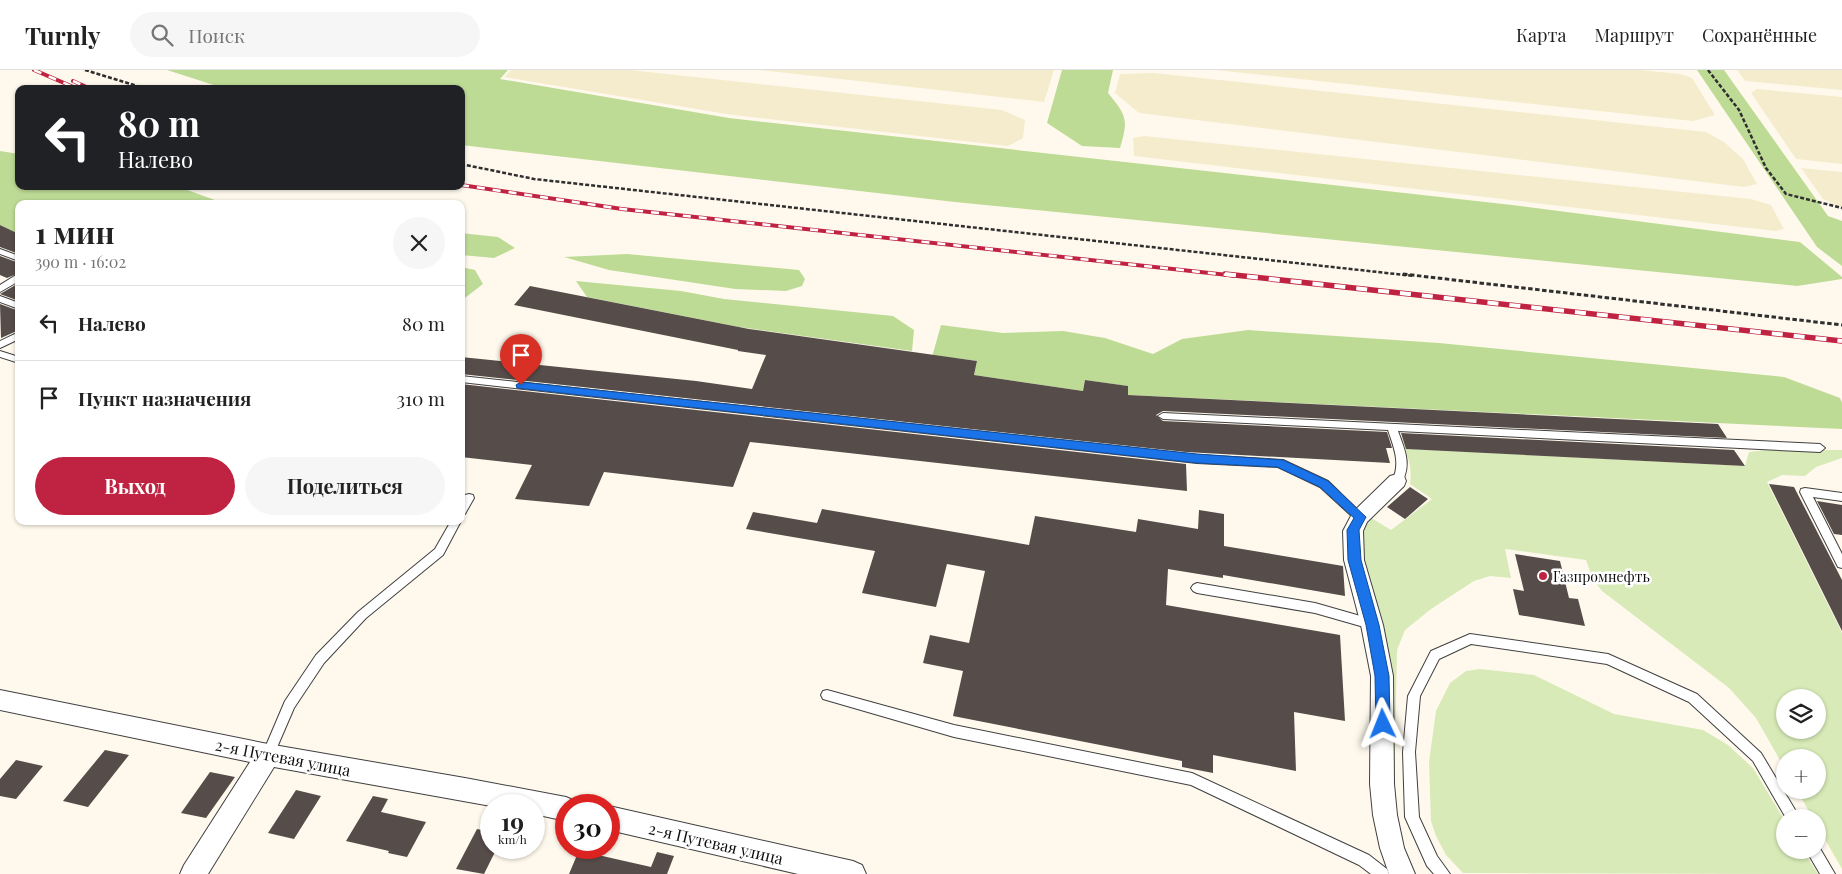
<!DOCTYPE html>
<html lang="ru">
<head>
<meta charset="utf-8">
<style>
  body { margin:0; font-family:"Playfair Display",serif; background:#f6f6f6; color:#222; height:100vh; display:flex; flex-direction:column; font-size:19px; white-space:nowrap }
  * { box-sizing:border-box; margin:0 }
  p { font-size:16px; color:#767676 }
  .icon { flex:none; width:28px; height:28px; fill:none; stroke:currentColor; stroke-width:2; stroke-linecap:round; stroke-linejoin:round }
  .map { position:relative; flex:1; overflow:hidden }
  .details { position:absolute; left:15px; top:130px; width:450px; height:325px; display:flex; flex-direction:column; background:#fff; border-radius:10px; box-shadow:0 1px 4px #0004 }
  .details>* { flex:none }
  .banner { position:absolute; left:15px; top:15px; width:450px; height:105px; border-radius:10px; box-shadow:0 1px 4px #0004; background:#202124; color:#fff; overflow:hidden }
  .buttons { position:absolute; left:1776px; top:619px; display:grid; gap:10px }
  .buttons a { display:grid; place-items:center; width:50px; height:50px; border-radius:50%; background:#fff; box-shadow:0 1px 4px #0004; font-size:25px }
  .speed { position:absolute; left:480px; top:724px; display:flex; gap:10px; font-size:25px; font-weight:700; text-align:center }
  .speed>* { display:grid; place-content:center; width:65px; height:65px; border-radius:50%; background:#fff; box-shadow:0 1px 4px #0004; line-height:1 }
  .speed small { font-size:12px; font-weight:400 }
  .speed .limit { border:8px solid #d22; background:#fff; color:#111 }
  .pin { position:absolute; display:grid; place-items:center; width:42px; height:42px; color:#fff; margin:-51px -21px; border-radius:50% 50% 50% 0; rotate:-45deg; box-shadow:0 0 5px #0007 }
  .pin .icon { rotate:45deg }
  .me { position:absolute; width:55px; margin:-28px; rotate:358deg; stroke-linejoin:round; filter:drop-shadow(0 0 4px #0008) }
  .turn { display:flex; align-items:center; gap:18px; height:105px; padding:0 20px; font-size:22px }
  .turn .icon { width:65px; height:65px; stroke-width:2.5 }
  .turn b { display:block; font-size:35px; line-height:42px }
  .round { display:grid; place-items:center; flex:none; width:52px; height:52px; border-radius:26px; background:#f6f6f6 }
  .head { display:flex; align-items:center; justify-content:space-between; height:85px; padding:0 20px }
  h1 { font-size:30px; font-weight:700; line-height:38px }
  .cta { display:flex; gap:10px; margin-top:auto; padding:10px 20px }
  .cta a { flex:1; height:58px; border-radius:30px; background:#bf2341; color:#fff; font-size:20px; font-weight:700; line-height:58px; text-align:center }
  .cta a+a { background:#f6f6f6; color:#222 }
  ul { padding:0; list-style:none }
  li { display:flex; align-items:center; gap:15px; height:75px; padding:0 20px; border-top:1px solid #e0e0e0 }
  li div { flex:1 }
  li b { display:block; font-size:19px }
  li em { font-style:normal }
  header { display:flex; align-items:center; gap:30px; box-sizing:border-box; height:70px; padding:0 25px; background:#fff; border-bottom:1px solid #e0e0e0 }
  header strong { font-size:24px }
  nav { display:flex; gap:28px; margin-inline-start:auto; font-size:18px }
  .search { width:350px; height:45px; background:#f6f6f6; display:flex; align-items:center; gap:12px; box-sizing:border-box; padding:0 18px; border-radius:28px; color:#767676; font-size:19px }
  .map>svg:first-child { display:block }
  .farmland { fill:#f5eccd }
  .green { fill:#d8eab7; fill-rule:evenodd }
  .forest { fill:#bedb96 }
  .building { fill:#564c49 }
  .lines { fill:none; stroke-linecap:round; stroke-linejoin:round }
  .lane-casing { stroke:#404040; stroke-width:2 }
  .street-casing { stroke:#404040; stroke-width:2 }
  .path-far1 { stroke:#2f2f2f; stroke-width:2.5; stroke-dasharray:4 2; stroke-linecap:butt }
  .path { stroke:#2f2f2f; stroke-width:3; stroke-dasharray:4.5 2.5; stroke-linecap:butt }
  .lane { fill:#fff; fill-rule:evenodd }
  .street { fill:#fff; fill-rule:evenodd }
  .rail-far1-casing { stroke:#bf2341; stroke-width:4 }
  .rail-casing { stroke:#bf2341; stroke-width:5.5 }
  .rail-far1 { stroke:#fff; stroke-width:2.5; stroke-dasharray:8; stroke-linecap:butt }
  .rail { stroke:#fff; stroke-width:4; stroke-dasharray:11; stroke-linecap:butt }
  .route { fill:#1a73e8; stroke:#114b97 }
  .poi-dot { fill:#bf2341; stroke:#fff; stroke-width:2 }
  .labels { text-anchor:middle; dominant-baseline:central; stroke-width:5; stroke-linejoin:round; paint-order:stroke }
  .poi-label { font-size:14px; fill:#0d0d0d; stroke:#fff; text-anchor:start }
  .near-street-label { font-size:16px; fill:#0d0d0d; stroke:#fff }
</style>
</head>
<body>
<header>
<strong>Turnly</strong>
<div class="search"><svg class="icon" aria-label="search" viewBox="0 0 24 24"><circle cx="10" cy="10" r="6"/><path d="M15 15l6 6"/></svg>Поиск</div>
<nav><a>Карта</a><a>Маршрут</a><a>Сохранённые</a></nav>
</header>
<div class="map">
<svg width="1842" height="804" viewBox="0 0 1842 804">
  <rect width="100%" height="100%" fill="#fff9ed"/>
  <!-- farmland -->
  <path class="farmland" d="M511,0H630L1002,40L1025,50L1023,68L1008,76L733,45L504,7Z
    M759,0H1054L1044,32Z
    M1216,0H1640L1681,4L1692,8L1715,45L1693,51Z
    M1737,0H1842V20L1745,11Z
    M1154,3L1706,62L1724,72L1743,89L1757,114L1744,117L1139,43L1115,23L1120,4Z
    M1757,19L1842,27V94L1796,89L1751,23Z
    M1144,66L1751,129L1771,135L1784,159L1775,161L1134,86L1133,68Z
    M1801,98L1842,102V138L1823,129Z"/>
  <!-- green -->
  <path class="green" d="M1408,364L1414,379L1745,396L1749,382L1765,380H1842V388L1816,397L1805,406L1782,405L1767,412L1842,563V799L1818,757V748L1812,747L1797,720H1818V688H1785V699L1756,648L1729,618L1602,521L1593,509L1586,490L1505,479L1511,508L1490,506L1474,511L1431,539L1405,560L1397,580L1394,725L1360,467L1368,446L1391,460L1432,429L1410,414C1413,390 1405,387 1402,367ZM1785,628H1818V660H1785Z
    M1480,599L1534,605L1614,644L1703,660L1728,675L1753,698L1785,751V780H1803L1818,804L1463,803L1446,785L1436,766L1431,751L1429,692L1436,641L1450,613L1466,601Z"/>
  <!-- forest -->
  <path class="forest" d="M167,0H508L500,9L729,48L1512,135L1800,172L1842,207V209L1797,216L955,132L461,75V19H226Z
    M1062,0H1113L1108,23C1126,45 1129,49 1120,78L1082,76L1047,53Z
    M1697,0H1724L1828,146L1842,151V196L1817,177Z
    M0,81L19,84V116H176L226,134H19V164L0,155Z
    M461,163L498,167L515,178L494,188L461,185Z
    M627,184L799,200L805,209L802,216L786,221L735,219L609,200L564,187Z
    M461,197L475,200L483,214L461,231Z
    M576,211L681,221L724,229L893,246L914,260L912,281L739,257L587,227Z
    M941,255L1003,263L1063,261L1105,268L1153,284L1182,269L1248,260L1439,273L1784,307L1840,328L1842,333V359L1128,325L1127,316L1085,310L1083,321L974,305L977,291L955,288L951,297L930,294Z"/>
  <!-- building -->
  <path class="building" d="M0,155L19,164V184L0,177Z
    M0,186L19,193V203L7,208L0,205Z
    M19,213V231L0,224Z
    M530,216L749,259L977,291L974,305L1083,321L1085,310L1128,316V325L1718,354L1727,368L1163,341L1156,345L1163,351L1387,362L1392,378H1386L1390,393L1186,382L461,304V287L696,311L752,319L766,285L738,281V280L514,235Z
    M0,234L19,241V260L1,268Z
    M461,314L1186,394L1187,421L750,372L733,417L604,402L589,436L515,429L532,395L461,387Z
    M1401,363L1734,380L1745,396L1406,379Z
    M1769,414L1794,417L1842,510V561Z
    M1410,417L1428,429L1405,449L1387,437Z
    M1817,431L1842,435V465L1834,464Z
    M822,439L1029,475L1035,446L1136,462L1138,449L1198,459L1199,440L1224,444V476L1343,496L1345,526L1223,505V508L1168,499L1166,535L1340,565L1345,651L1294,642L1296,701L1213,685V703L1182,697V691L953,646L963,601L923,593L930,565L969,573L985,501L947,494L936,537L862,523L875,481L746,459L753,442L817,453Z
    M1515,484L1560,491L1569,528L1578,529L1585,556L1519,545L1513,519L1524,521Z
    M105,680L129,685L88,737L63,731Z
    M16,690L43,696L16,729L0,726V709Z
    M210,702L235,707L206,748L181,743Z
    M296,720L321,726L294,769L268,763Z
    M373,726L388,729L381,742L426,752L407,787L388,783L389,781L346,771Z
    M477,759L491,762V778H497L484,804L456,799Z
    M580,778H602L598,785L651,797L657,782L674,786L667,804H569Z"/>
  <g class="lines">
    <!-- lane casing -->
    <g class="lane-casing">
      <path id="lane" d="M0,179L19,186V191L0,184Z
        M16,205H19V211L0,222V215Z
        M0,226L19,233V239L0,232Z
        M19,262V269L0,278V271Z
        M0,281L19,287V293L0,287Z
        M461,306L1197,385L1283,390L1328,411L1365,447L1364,450H1356L1320,417L1278,397L1197,393L461,312Z
        M1163,343L1820,374L1825,378L1820,382L1398,361C1405,381 1412,394 1401,414H1393L1392,411C1401,394 1394,378 1388,360L1163,349L1158,346Z
        M1805,418L1842,423V431L1813,427L1842,484V498L1838,497L1800,422L1801,419Z
        M469,424L473,425L474,428L465,444L461,445V432L465,425Z
        M451,451H461L443,485L366,548L324,593L294,638L272,689L268,691L264,689L262,685L285,631L316,585L358,542L435,479Z
        M1197,513L1315,533L1371,549L1375,551L1377,554L1375,557L1371,559L1315,543L1197,523L1193,521L1191,518L1193,515Z
        M1470,564L1608,584L1697,624L1761,683L1800,748H1786L1753,691L1689,632L1607,594L1471,574L1439,589L1420,626L1415,682L1419,747L1437,786L1450,804H1434L1427,796L1405,747L1403,682L1408,626L1431,581Z
        M827,620L954,655L1192,703L1369,785L1387,799L1389,804H1371L1359,795L1191,715L954,667L823,629L821,625L823,621Z
        M1818,775L1835,804H1820L1806,780H1818Z"/>
    </g>
    <!-- street casing -->
    <g class="street-casing">
      <path id="street" d="M1397,404L1404,406L1406,411L1404,416L1367,452L1363,461L1364,490L1383,555L1393,606L1394,714L1397,745L1404,778L1415,804H1389L1380,778L1373,745L1370,714L1371,606L1361,555L1344,490L1343,461L1353,442L1390,406Z
        M0,620L268,674L465,708L566,727L575,731L576,735H566V751L534,744V735L491,736L274,697L208,804H180L184,795L250,692L0,640Z
        M609,736L853,791L862,795L866,804H798L609,760Z"/>
    </g>
    <!-- path-far1 -->
    <path class="path-far1" d="M85,0L147,19
      M1708,0L1739,40L1766,98L1786,124L1842,138
      M461,94L534,109L1414,206"/>
    <!-- path -->
    <path class="path" d="M1403,204L1842,255"/>
    <!-- lane -->
    <use href="#lane" class="lane"/>
    <!-- street -->
    <use href="#street" class="street"/>
    <!-- rail-far1 casing -->
    <g class="rail-far1-casing">
      <path id="rail-far1" d="M34,0L78,19
        M73,11L91,19
        M461,115L622,139L1237,206"/>
    </g>
    <!-- rail casing -->
    <g class="rail-casing">
      <path id="rail" d="M1225,204L1842,271"/>
    </g>
    <!-- rail-far1 -->
    <use href="#rail-far1" class="rail-far1"/>
    <!-- rail -->
    <use href="#rail" class="rail"/>
  </g>
  <!-- route -->
  <path class="route" d="M521,312L1197,384L1283,390L1328,411L1366,447L1359,460L1361,490L1379,555L1389,606L1390,654L1388,658L1383,660L1378,658L1376,654L1375,606L1366,555L1348,490L1347,460L1354,448L1320,417L1277,397L1197,393L517,318L516,315Z"/>
  <!-- markers -->
  <circle class="poi-dot" cx="1543" cy="506" r="5"/>
  <g class="labels">
    <!-- poi labels -->
    <g class="poi-label">
      <text x="1553" y="506">Газпромнефть</text>
    </g>
    <!-- near-street labels -->
    <g class="near-street-label">
      <text transform="translate(283 687) rotate(11)">2-я Путевая улица</text>
      <text transform="translate(716 773) rotate(13)">2-я Путевая улица</text>
    </g>
  </g>
</svg>
<div class="buttons">
<a><svg class="icon" aria-label="layers" viewBox="0 0 24 24"><path d="M12 4l9 5-9 5-9-5zM3 14l9 5 9-5"/></svg></a>
<a>+</a>
<a>−</a>
</div>
<div class="speed"><div>19<small>km/h</small></div><div class="limit">30</div></div>
<div class="pin" style="left:521px;top:315px;background:#d93025"><svg class="icon" aria-label="arrive" viewBox="0 0 24 24"><path d="M6 21V4h12l-3 4 3 4H6"/></svg></div>
<svg class="me" style="left:1383px;top:654px" viewBox="-20 -20 40 40"><path d="M0-17L14 15 0 8-14 15z" fill="#1a73e8" stroke="#fff" stroke-width="4"/></svg>
<div class="banner">
<div class="turn"><svg class="icon" aria-label="left" viewBox="0 0 24 24"><path d="M17 20v-9H6M10 6l-5 5 5 5"/></svg><div><b>80 m</b>Налево</div></div>
</div>
<section class="details">
<div class="head"><div><h1>1 мин</h1><p>390 m · 16:02</p></div><a class="round"><svg class="icon" aria-label="close" viewBox="0 0 24 24"><path d="M6 6l12 12M18 6L6 18"/></svg></a></div>
<ul>
<li><svg class="icon" aria-label="left" viewBox="0 0 24 24"><path d="M17 20v-9H6M10 6l-5 5 5 5"/></svg><div><b>Налево</b></div><em>80 m</em></li>
<li><svg class="icon" aria-label="arrive" viewBox="0 0 24 24"><path d="M6 21V4h12l-3 4 3 4H6"/></svg><div><b>Пункт назначения</b></div><em>310 m</em></li>
</ul>
<div class="cta"><a>Выход</a><a>Поделиться</a></div>
</section>
</div>
</body>
</html>
